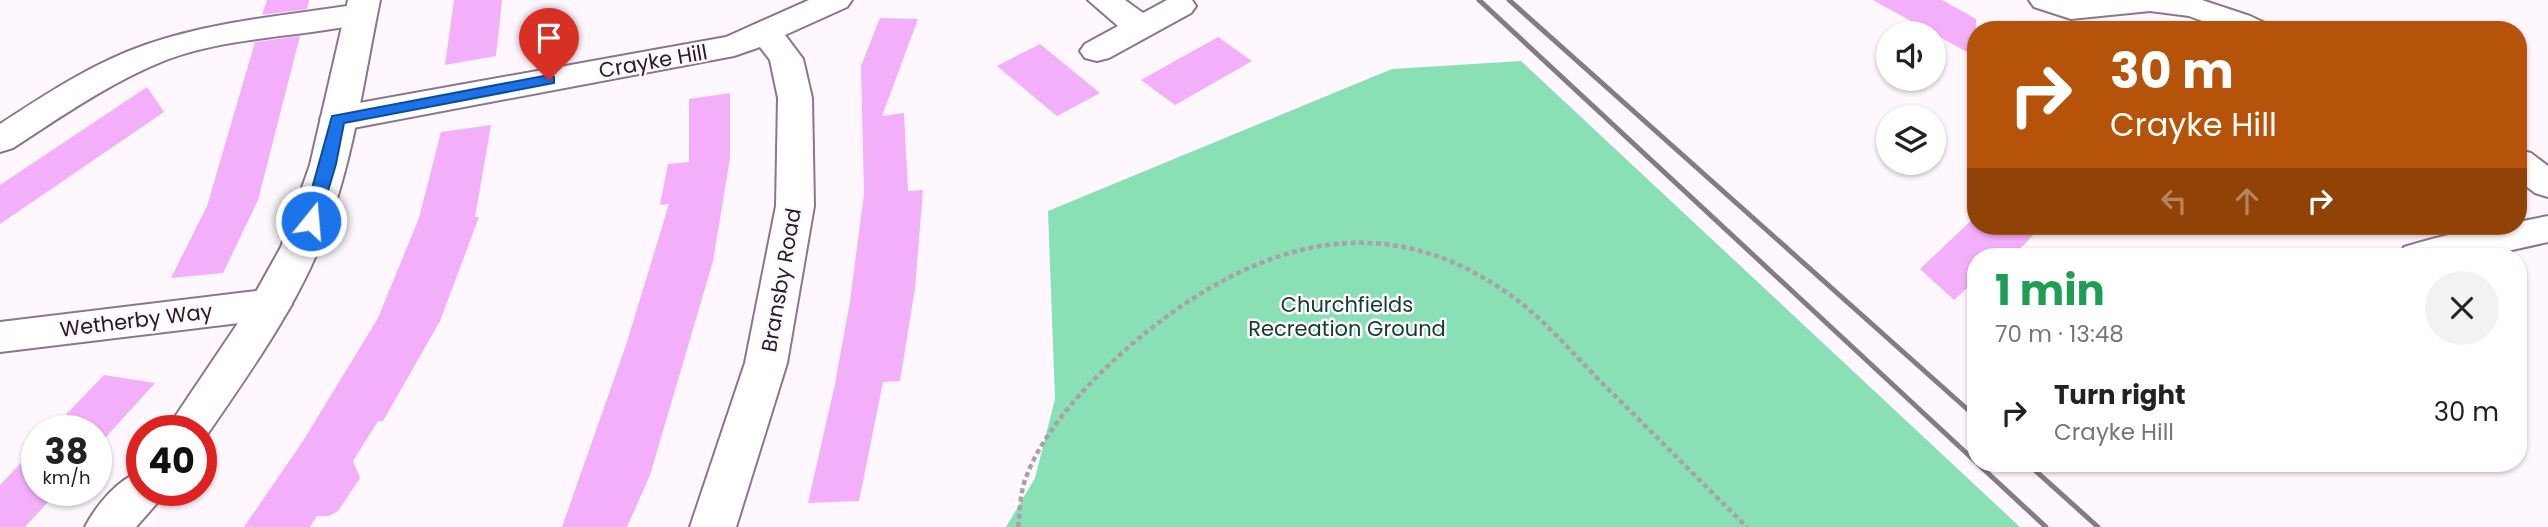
<!DOCTYPE html>
<html lang="en">
<head>
<meta charset="utf-8">
<style>
  body { margin:0; font-family:Poppins,sans-serif; background:#f2f2f2; color:#222; height:100vh; display:flex; flex-direction:column; font-size:26px; white-space:nowrap }
  * { box-sizing:border-box; margin:0 }
  p { font-size:23px; color:#767676 }
  .icon { flex:none; width:38px; height:38px; fill:none; stroke:currentColor; stroke-width:2; stroke-linecap:round; stroke-linejoin:round }
  .map { position:relative; flex:1; overflow:hidden }
  .side { position:absolute; left:1967px; top:248px; width:560px; height:224px; display:flex; flex-direction:column; background:#fff; border-radius:28px; box-shadow:0 2px 5px #0004 }
  .side>* { flex:none }
  .top-card { position:absolute; left:1967px; top:21px; width:560px; height:214px; border-radius:28px; box-shadow:0 2px 5px #0004; background:#b45309; color:#fff; overflow:hidden }
  .fabs { position:absolute; left:1876px; top:21px; display:grid; gap:14px }
  .fabs a { display:grid; place-items:center; width:70px; height:70px; border-radius:50%; background:#fff; box-shadow:0 2px 5px #0004; font-size:35px }
  .speed { position:absolute; left:21px; top:415px; display:flex; gap:14px; font-size:35px; font-weight:700; text-align:center }
  .speed>* { display:grid; place-content:center; width:91px; height:91px; border-radius:50%; background:#fff; box-shadow:0 2px 5px #0004; line-height:1 }
  .speed small { font-size:18px; font-weight:400 }
  .speed .limit { border:10px solid #d22; background:#fff; color:#111 }
  .pin { position:absolute; display:grid; place-items:center; width:60px; height:60px; color:#fff; margin:-72px -30px; border-radius:50% 50% 50% 0; rotate:-45deg; box-shadow:0 0 7px #0007 }
  .pin .icon { rotate:45deg }
  .me { position:absolute; width:77px; margin:-38px; rotate:17deg; stroke-linejoin:round; filter:drop-shadow(0 0 5px #0008) }
  .turn { display:flex; align-items:center; gap:24px; height:147px; padding:0 28px; font-size:32px }
  .turn .icon { width:91px; height:91px; stroke-width:2.5 }
  .turn b { display:block; font-size:49px; line-height:60px }
  .lanes { display:flex; align-items:center; height:66px; padding:0 28px; background:#0003; justify-content:center; gap:35px; direction:ltr }
  .lanes .off { opacity:.35 }
  .round { display:grid; place-items:center; flex:none; width:74px; height:74px; border-radius:37px; background:#f2f2f2 }
  .headline { display:flex; align-items:center; justify-content:space-between; height:119px; padding:0 28px }
  h1 { font-size:42px; font-weight:700; line-height:52px; color:#1e9e55 }
  ul { padding:0; list-style:none }
  li { display:flex; align-items:center; gap:21px; height:91px; padding:0 28px }
  li div { flex:1 }
  li b { display:block; font-size:26px }
  li em { font-style:normal }
  .map>svg:first-child { display:block }
  .green { fill:#89e0b4 }
  .building { fill:#f4affb }
  .lines { fill:none; stroke-linecap:round; stroke-linejoin:round }
  .minor-casing { stroke:#8c758e; stroke-width:4 }
  .tertiary-casing { stroke:#8c758e; stroke-width:4 }
  .path { stroke:#a9a1a9; stroke-width:4.5; stroke-dasharray:5 3.5; stroke-linecap:butt }
  .minor { fill:#fff; fill-rule:evenodd }
  .tertiary { fill:#fff; fill-rule:evenodd }
  .rail { stroke:#847c85; stroke-width:5 }
  .route { fill:#1a73e8; stroke:#114b97; stroke-width:2 }
  .labels { text-anchor:middle; dominant-baseline:central; stroke-width:5; stroke-linejoin:round; paint-order:stroke }
  .street-label { font-size:21px; fill:#261c27; stroke:#fef8fe }
  .park-label { font-size:21px; fill:#103f2b; stroke:#fef8fe }
</style>
</head>
<body>
<div class="map">
<svg width="2548" height="527" viewBox="0 0 2548 527">
  <rect width="100%" height="100%" fill="#fef8fe"/>
  <!-- green -->
  <path class="green" d="M1521,61L2020,527H1006L1035,478L1055,399L1048,211L1392,69Z"/>
  <!-- building -->
  <path class="building" d="M267,0H309L307,9L262,15Z
    M454,0H502L496,56L445,65Z
    M1873,0H1942L1976,19V57Z
    M880,18L918,19L882,116L904,113L908,191L923,190L915,288L900,381L883,382L859,501L808,503L835,384L850,301L864,194L861,66Z
    M300,36L258,200L223,273L171,278L207,206L255,42Z
    M1218,37L1252,61L1175,105L1141,80Z
    M1040,44L1100,93L1057,116L997,66Z
    M147,87L164,112L0,224V185Z
    M730,93V158L713,261L650,475L627,527H562L626,345L669,204L660,205L668,164L689,162V99Z
    M491,125L475,217H479L440,321L383,421H378L353,461L360,478L338,511L329,516H317L310,527H244L303,441L378,318L419,218L441,132Z
    M1976,216V226H2042L2012,257H1976V280L1954,300L1920,269Z
    M104,375L155,383L96,448V430H51Z
    M37,446V490H59L25,527H0V485Z"/>
  <g class="lines">
    <!-- minor casing -->
    <g class="minor-casing">
      <path id="minor" d="M809,0H852L847,7L785,35L803,59L812,98L814,206L787,363L736,527H690L745,363L776,206L778,98L770,60L760,47L734,56L337,131L325,127L320,119L325,111L337,107L726,37Z
        M1088,0H1125L1143,13L1167,0H1192L1196,6L1191,13L1109,58L1097,61L1085,58L1080,51L1085,44L1118,26Z
        M2029,0H2202L2250,16L2265,23L2269,30H2226L2189,16L2150,11L2071,19L2034,7Z
        M361,4L372,7L377,14L372,21C305,38 231,35 166,60C111,82 62,116 13,148L0,152V124C46,94 93,63 145,45C213,21 290,15 361,4Z
        M2518,150L2531,153L2548,166V197L2535,193L2518,180Z
        M2548,216V242L2481,257H2399L2404,247C2440,236 2481,226 2518,226V222Z
        M272,289L286,294L292,304L286,314L272,319L0,352V322Z"/>
    </g>
    <!-- tertiary casing -->
    <g class="tertiary-casing">
      <path id="tertiary" d="M348,0H380C365,73 355,149 330,220C302,301 250,372 202,442L201,430H166L242,317L281,247L310,165Z
        M142,471V490H164L158,502L136,527H85C97,504 118,479 142,471Z"/>
    </g>
    <!-- path -->
    <path class="path" d="M1018,527C1020,510 1020,491 1027,475C1047,422 1105,365 1149,330C1267,237 1393,204 1521,303C1551,327 1577,358 1604,385C1652,432 1699,480 1747,527"/>
    <!-- minor -->
    <use href="#minor" class="minor"/>
    <!-- tertiary -->
    <use href="#tertiary" class="tertiary"/>
    <!-- rail -->
    <path class="rail" d="M1479,0L1976,462
      M1509,0L1976,417
      M1978,464L2046,527
      M2028,464L2098,527"/>
  </g>
  <!-- route -->
  <path class="route" d="M549,75L554,77V83L344,123L336,164L319,221L316,225H305L303,221L332,116Z"/>
  <g class="labels">
    <!-- street labels -->
    <g class="street-label">
      <text transform="translate(653 61) rotate(-10)">Crayke Hill</text>
      <text transform="translate(781 280) rotate(-80)">Bransby Road</text>
      <text transform="translate(136 320) rotate(-7)">Wetherby Way</text>
    </g>
    <!-- park labels -->
    <g class="park-label">
      <text x="1347" y="304">Churchfields<tspan x="1347" dy="24">Recreation Ground</tspan></text>
    </g>
  </g>
</svg>
<div class="fabs">
<a><svg class="icon" aria-label="sound" viewBox="0 0 24 24"><path d="M4 9h4l5-4v14l-5-4H4zM17 9q2 3 0 6"/></svg></a>
<a><svg class="icon" aria-label="layers" viewBox="0 0 24 24"><path d="M12 4l9 5-9 5-9-5zM3 14l9 5 9-5"/></svg></a>
</div>
<div class="speed"><div>38<small>km/h</small></div><div class="limit">40</div></div>
<div class="pin" style="left:549px;top:80px;background:#d93025"><svg class="icon" aria-label="arrive" viewBox="0 0 24 24"><path d="M6 21V4h12l-3 4 3 4H6"/></svg></div>
<svg class="me" style="left:311px;top:221px" viewBox="-20 -20 40 40"><circle r="17" fill="#1a73e8" stroke="#fff" stroke-width="3"/><path d="M0-11L8 9 0 5-8 9z" fill="#fff"/></svg>
<div class="top-card">
<div class="turn"><svg class="icon" aria-label="right" viewBox="0 0 24 24"><path d="M7 20v-9h11M14 6l5 5-5 5"/></svg><div><b>30 m</b>Crayke Hill</div></div>
<div class="lanes"><svg class="icon off" aria-label="left" viewBox="0 0 24 24"><path d="M17 20v-9H6M10 6l-5 5 5 5"/></svg><svg class="icon off" aria-label="ahead" viewBox="0 0 24 24"><path d="M12 20V5M6 11l6-6 6 6"/></svg><svg class="icon" aria-label="right" viewBox="0 0 24 24"><path d="M7 20v-9h11M14 6l5 5-5 5"/></svg></div>
</div>
<section class="side">
<div class="headline"><div><h1>1 min</h1><p>70 m · 13:48</p></div><a class="round"><svg class="icon" aria-label="close" viewBox="0 0 24 24"><path d="M6 6l12 12M18 6L6 18"/></svg></a></div>
<ul>
<li><svg class="icon" aria-label="right" viewBox="0 0 24 24"><path d="M7 20v-9h11M14 6l5 5-5 5"/></svg><div><b>Turn right</b><p>Crayke Hill</p></div><em>30 m</em></li>
</ul>
</section>
</div>
</body>
</html>
